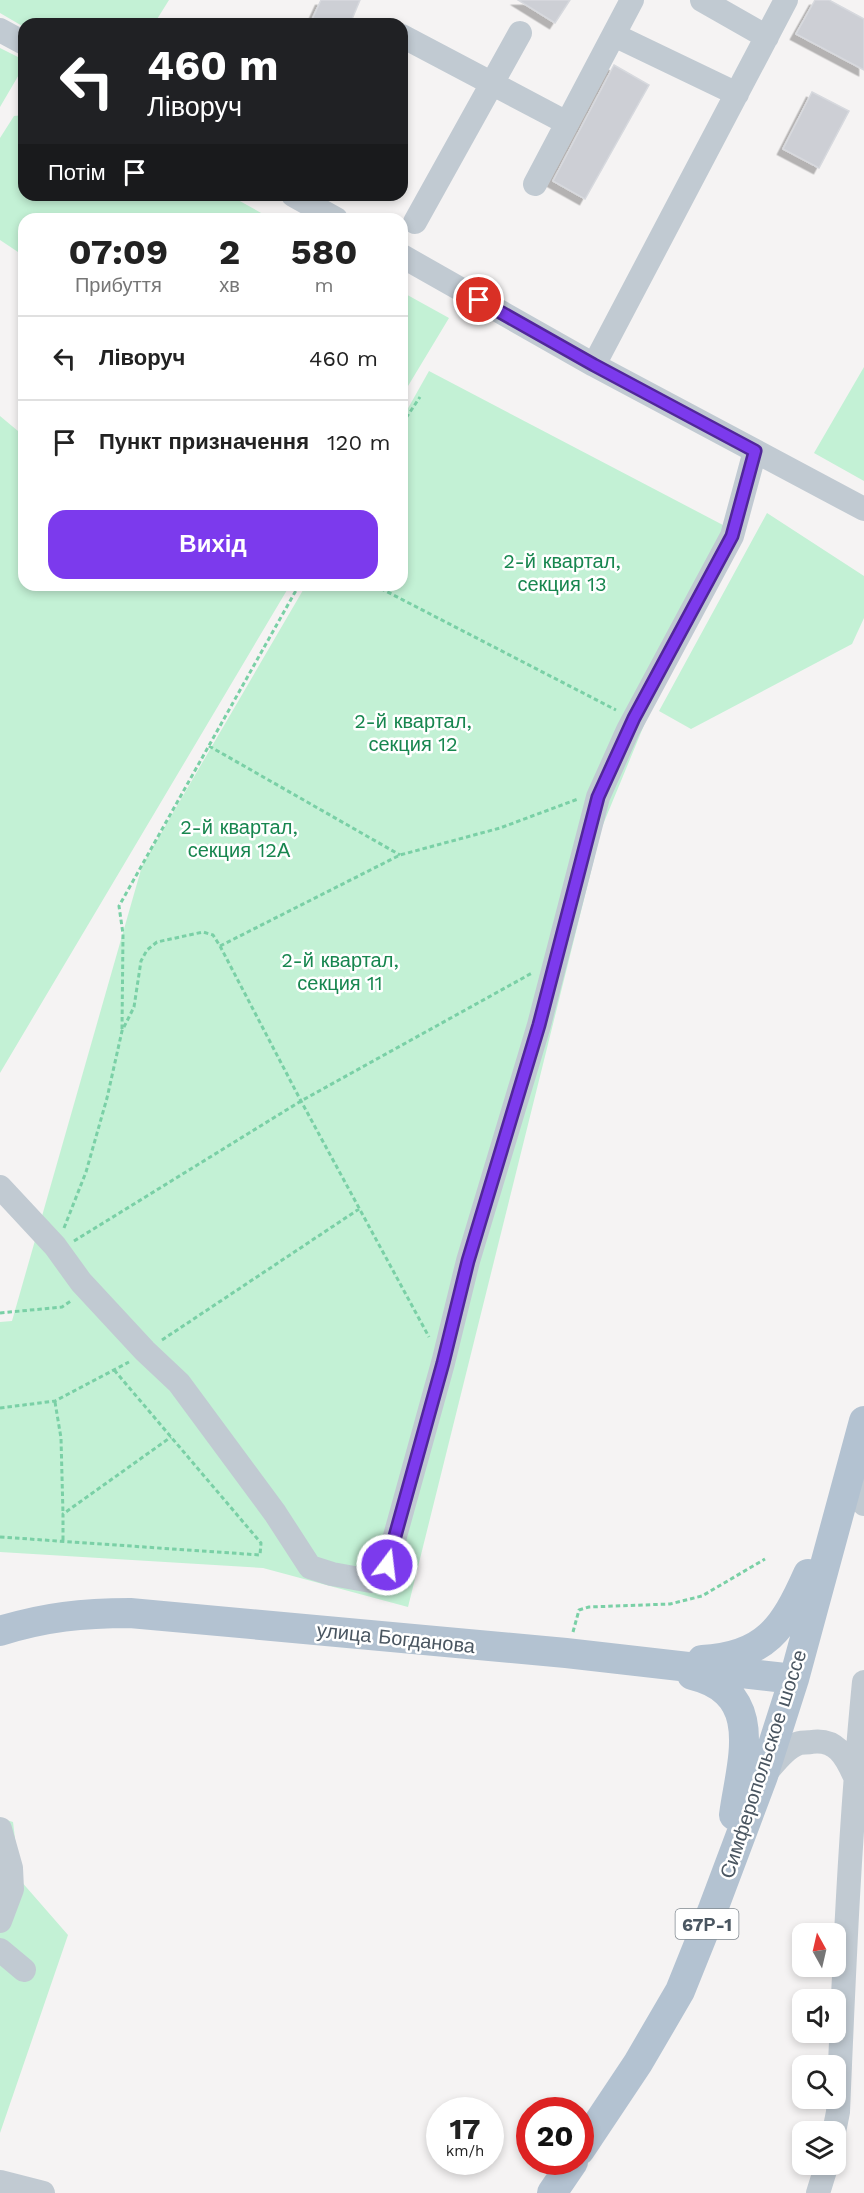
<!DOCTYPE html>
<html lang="uk">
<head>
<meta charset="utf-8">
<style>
  body { margin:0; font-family:"Work Sans",sans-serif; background:#f2f2f2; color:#222; height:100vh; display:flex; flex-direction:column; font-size:22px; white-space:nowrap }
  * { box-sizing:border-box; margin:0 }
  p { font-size:20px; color:#767676 }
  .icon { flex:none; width:33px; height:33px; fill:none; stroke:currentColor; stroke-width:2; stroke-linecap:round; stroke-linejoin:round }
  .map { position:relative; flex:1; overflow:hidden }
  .sheet { position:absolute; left:18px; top:213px; width:390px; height:378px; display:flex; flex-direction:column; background:#fff; border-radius:18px; box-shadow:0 3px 9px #0003 }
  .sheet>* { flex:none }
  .banner { position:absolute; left:18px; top:18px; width:390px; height:183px; border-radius:18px; box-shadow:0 3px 9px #0003; background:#202124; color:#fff; overflow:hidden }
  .needle { width:39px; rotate:352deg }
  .buttons { position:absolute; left:792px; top:1923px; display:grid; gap:12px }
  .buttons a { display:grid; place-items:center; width:54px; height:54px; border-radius:12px; background:#fff; box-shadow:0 3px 9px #0003; font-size:30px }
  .speed { position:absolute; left:426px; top:2097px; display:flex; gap:12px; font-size:30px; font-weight:700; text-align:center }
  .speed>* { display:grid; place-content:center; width:78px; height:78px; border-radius:50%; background:#fff; box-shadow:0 3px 9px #0003; line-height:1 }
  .speed small { font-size:15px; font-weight:400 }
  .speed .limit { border:9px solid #d22; background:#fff; color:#111 }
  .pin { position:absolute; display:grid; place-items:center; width:51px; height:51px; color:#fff; margin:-26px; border:3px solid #fff; border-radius:50%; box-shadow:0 2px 6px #0007 }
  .me { position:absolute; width:66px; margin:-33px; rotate:15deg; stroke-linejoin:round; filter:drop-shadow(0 0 4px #0008) }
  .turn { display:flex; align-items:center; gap:21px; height:126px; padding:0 30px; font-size:27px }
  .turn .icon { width:78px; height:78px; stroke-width:2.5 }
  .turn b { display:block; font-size:42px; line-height:51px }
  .then { display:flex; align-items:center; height:57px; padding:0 30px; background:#0003; gap:12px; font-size:22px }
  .eta { display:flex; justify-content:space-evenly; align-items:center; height:102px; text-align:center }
  .eta b { font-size:36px; font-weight:700; line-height:42px }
  .cta { display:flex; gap:12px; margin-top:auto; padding:12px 30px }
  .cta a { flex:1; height:69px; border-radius:18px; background:#7c3aed; color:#fff; font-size:24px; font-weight:700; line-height:69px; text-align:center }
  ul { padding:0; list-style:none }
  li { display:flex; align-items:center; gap:18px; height:84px; padding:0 30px; border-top:2px solid #e0e0e0 }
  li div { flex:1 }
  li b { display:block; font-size:22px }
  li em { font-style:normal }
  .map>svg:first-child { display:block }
  .green { fill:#c3f1d5 }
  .building { fill:#cdcfd5; stroke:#d7d9de; stroke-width:1.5; filter:url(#shadow) }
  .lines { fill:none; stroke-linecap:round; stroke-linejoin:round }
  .path { stroke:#7ad0a6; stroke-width:3; stroke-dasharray:4.5 3; stroke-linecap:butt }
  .minor { stroke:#c1cad2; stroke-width:24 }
  .major { stroke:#b3c2d1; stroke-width:30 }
  .route-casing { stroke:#51269a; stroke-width:15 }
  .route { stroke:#7c3aed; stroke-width:10 }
  .labels { text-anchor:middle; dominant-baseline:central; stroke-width:5; stroke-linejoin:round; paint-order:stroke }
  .shield { fill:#fff; stroke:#808990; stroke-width:1.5 }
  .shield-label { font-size:18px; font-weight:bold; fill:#4a5661 }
  .park-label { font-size:20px; fill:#17864f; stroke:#fff }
  .street-label { font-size:20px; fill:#4a5661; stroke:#fff }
</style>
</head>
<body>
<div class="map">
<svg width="864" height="2193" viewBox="0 0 864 2193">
  <defs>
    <filter id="shadow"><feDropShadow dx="-5.5" dy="5.5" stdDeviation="0" flood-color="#0004"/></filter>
  </defs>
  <rect width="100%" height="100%" fill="#f5f3f3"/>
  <!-- green -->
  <path class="green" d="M0,0H169L154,24H24V27L0,13Z
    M0,48L24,60V66L0,107Z
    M24,115V195H229L272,219H24V256L0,240V138L14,116Z
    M402,292L449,318L402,396Z
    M864,367V481L814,453Z
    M429,371L742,535L654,701L602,827L408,1607L263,1568L0,1552V1322L12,1321L142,866L306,585H402V419Z
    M0,416L24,436V585H290L0,1073Z
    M767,513L864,576V618L852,644L691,729L659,711Z
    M0,1818L13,1822L20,1880L68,1935L0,2133Z"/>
  <!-- building -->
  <path class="building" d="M321,0H360L350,24H310Z
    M518,0H570L555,23Z
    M815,0H829L864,19V70L796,34Z
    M614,65L649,85L585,199L553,181Z
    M812,92L849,111L819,168L783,149Z"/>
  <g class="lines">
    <!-- path -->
    <path class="path" d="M402,424L420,397
      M374,585L616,710
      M209,746L400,855
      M220,946L400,855L500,828L578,799
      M122,1029L123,934L119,906L299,585
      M64,1228L86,1172L107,1098L122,1031L134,1007L141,961L147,950L157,942L203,932L213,935L220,946L301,1101L429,1337
      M74,1241L301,1101L532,973
      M0,1313L62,1307L71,1301
      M162,1340L359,1209
      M55,1402L61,1438L63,1514
      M0,1408L55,1401L129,1362
      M0,1537L260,1555L261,1543L115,1371
      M63,1540V1514L171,1437
      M573,1632L579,1610L589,1607L670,1604L702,1596L765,1559"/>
    <!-- minor -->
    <path class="minor" d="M702,0L767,37
      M0,30L24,43
      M614,35L737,94
      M402,36L567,123
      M535,184L632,0
      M293,195L336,219
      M415,222L520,33
      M402,256L594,365L864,509
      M594,365L786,0
      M0,1187L55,1246L81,1282L145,1351L179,1383L275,1513L310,1567L332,1574L371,1581L387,1565L443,1363L468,1261L539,1025L598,797L628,730L732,536L755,451
      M862,1450L864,1504
      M765,1774C774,1764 784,1749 797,1744C800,1742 807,1743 811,1742C836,1738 846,1756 855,1777
      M0,1829L11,1868L12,1889L0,1921
      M0,1950L24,1970
      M834,2132L838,2112C844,1968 850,1825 864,1682
      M0,2182L43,2193
      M818,2193L827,2164"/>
    <!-- major -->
    <path class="major" d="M0,1631C45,1617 83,1613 130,1613L566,1653L794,1679
      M702,1660C765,1657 784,1628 808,1574
      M692,1675C767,1693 741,1762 734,1815
      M580,2150L638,2063L680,1991L713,1909L763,1776L794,1679L864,1421
      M552,2193L573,2162"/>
  </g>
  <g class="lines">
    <!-- route casing -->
    <g class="route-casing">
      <path id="route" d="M387,1565L443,1363L468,1261L539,1025L598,797L634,718L732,536L755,451L594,365L479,300"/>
    </g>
    <!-- route -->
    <use href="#route" class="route"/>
  </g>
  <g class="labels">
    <!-- shield labels -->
    <rect class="shield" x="675.5" y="1909" width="63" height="30" rx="4.5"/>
    <g class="shield-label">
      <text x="707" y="1924">67Р-1</text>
    </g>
    <!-- park labels -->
    <g class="park-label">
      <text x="562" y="561">2-й квартал,<tspan x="562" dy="23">секция 13</tspan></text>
      <text x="413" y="721">2-й квартал,<tspan x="413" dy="23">секция 12</tspan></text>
      <text x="239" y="827">2-й квартал,<tspan x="239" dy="23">секция 12А</tspan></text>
      <text x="340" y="960">2-й квартал,<tspan x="340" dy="23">секция 11</tspan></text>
    </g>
    <!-- street labels -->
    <g class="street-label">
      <text transform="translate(396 1638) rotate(6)">улица Богданова</text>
      <text transform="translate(763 1764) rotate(-72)">Симферопольское шоссе</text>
    </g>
  </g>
</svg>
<div class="buttons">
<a><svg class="needle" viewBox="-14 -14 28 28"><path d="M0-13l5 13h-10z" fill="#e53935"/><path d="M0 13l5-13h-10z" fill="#767676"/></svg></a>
<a><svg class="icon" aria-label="sound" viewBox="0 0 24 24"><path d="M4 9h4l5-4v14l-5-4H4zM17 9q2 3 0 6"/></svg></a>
<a><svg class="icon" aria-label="search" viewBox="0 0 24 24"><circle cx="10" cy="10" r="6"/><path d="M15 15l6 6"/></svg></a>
<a><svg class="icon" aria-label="layers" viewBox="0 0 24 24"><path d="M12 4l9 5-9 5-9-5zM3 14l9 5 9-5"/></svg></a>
</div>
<div class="speed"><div>17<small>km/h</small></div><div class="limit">20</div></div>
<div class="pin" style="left:479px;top:300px;background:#d93025"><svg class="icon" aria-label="arrive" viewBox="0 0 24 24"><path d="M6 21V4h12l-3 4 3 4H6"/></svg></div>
<svg class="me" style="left:387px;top:1565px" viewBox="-20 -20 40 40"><circle r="17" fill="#7c3aed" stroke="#fff" stroke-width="3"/><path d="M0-11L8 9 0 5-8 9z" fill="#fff"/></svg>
<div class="banner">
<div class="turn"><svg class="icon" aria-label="left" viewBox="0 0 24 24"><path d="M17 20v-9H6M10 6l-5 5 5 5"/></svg><div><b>460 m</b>Ліворуч</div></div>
<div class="then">Потім<svg class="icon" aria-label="arrive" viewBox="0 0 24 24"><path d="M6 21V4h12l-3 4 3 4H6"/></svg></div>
</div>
<section class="sheet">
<div class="eta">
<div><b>07:09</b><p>Прибуття</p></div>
<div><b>2</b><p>хв</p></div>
<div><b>580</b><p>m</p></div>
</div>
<ul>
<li><svg class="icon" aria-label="left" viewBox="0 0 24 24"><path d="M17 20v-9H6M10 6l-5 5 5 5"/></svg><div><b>Ліворуч</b></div><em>460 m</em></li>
<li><svg class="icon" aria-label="arrive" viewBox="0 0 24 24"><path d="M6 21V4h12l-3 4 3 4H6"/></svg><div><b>Пункт призначення</b></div><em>120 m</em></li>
</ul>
<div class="cta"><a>Вихід</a></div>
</section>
</div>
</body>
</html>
